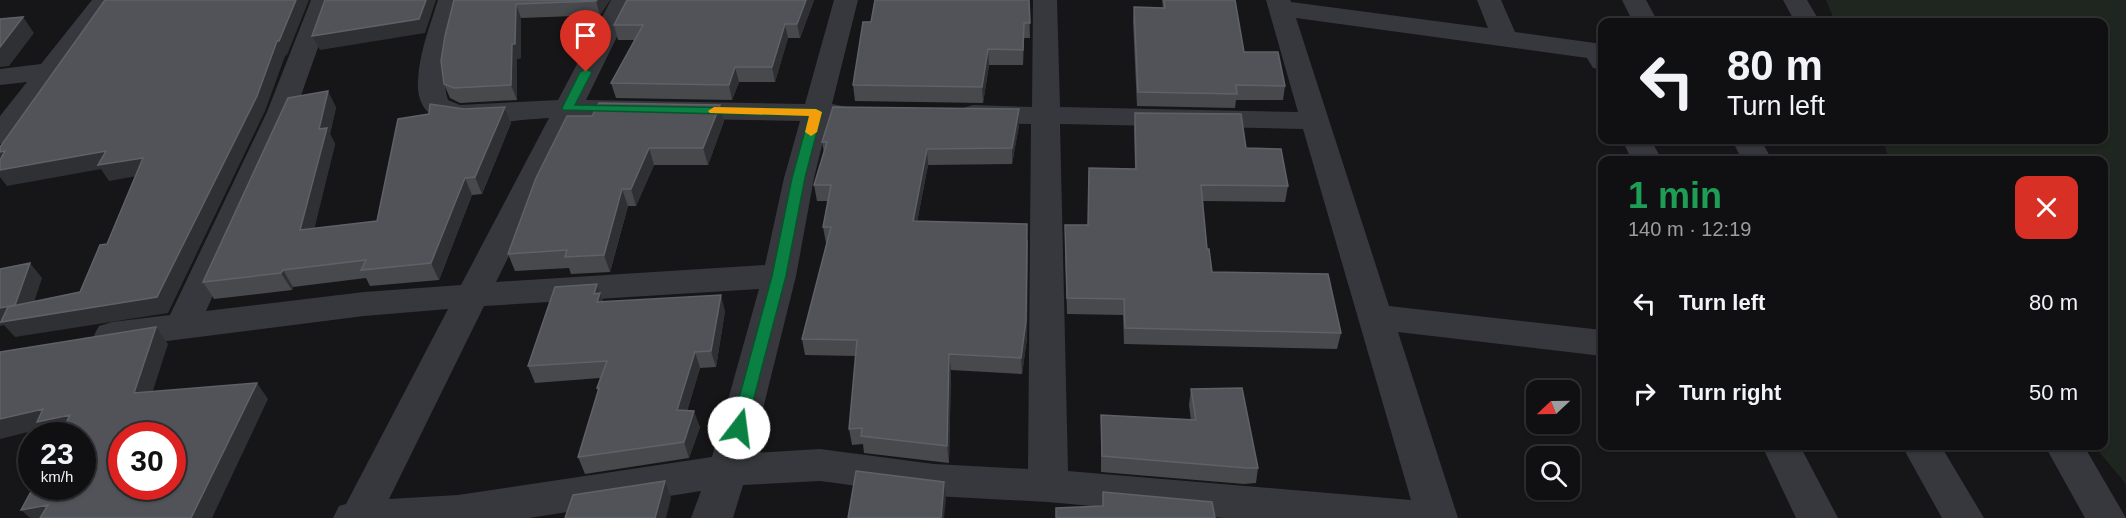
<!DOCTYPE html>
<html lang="en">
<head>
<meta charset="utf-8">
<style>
  body { margin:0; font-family:Arial,sans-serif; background:#1e1e20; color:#f1f3f6; height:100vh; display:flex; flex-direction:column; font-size:22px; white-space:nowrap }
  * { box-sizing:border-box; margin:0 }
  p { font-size:20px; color:#9c9d9f }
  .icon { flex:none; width:33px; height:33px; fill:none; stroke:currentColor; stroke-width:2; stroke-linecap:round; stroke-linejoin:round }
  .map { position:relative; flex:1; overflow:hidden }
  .sheet { position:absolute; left:1598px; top:156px; width:510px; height:294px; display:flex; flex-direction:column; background:#101012; border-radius:12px; box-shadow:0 2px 4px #0004,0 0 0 2px #303032 }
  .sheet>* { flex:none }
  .guide { position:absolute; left:1598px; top:18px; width:510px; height:126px; border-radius:12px; box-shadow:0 2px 4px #0004,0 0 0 2px #303032; background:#101012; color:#f1f3f6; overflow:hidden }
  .needle { width:39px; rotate:248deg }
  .tools { position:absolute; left:1526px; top:380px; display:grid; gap:12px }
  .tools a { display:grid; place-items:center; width:54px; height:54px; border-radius:12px; background:#101012; box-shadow:0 2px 4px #0004,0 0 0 2px #303032; font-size:30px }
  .speed { position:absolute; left:18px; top:422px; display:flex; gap:12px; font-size:30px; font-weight:700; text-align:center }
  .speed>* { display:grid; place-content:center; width:78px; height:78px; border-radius:50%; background:#101012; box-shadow:0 2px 4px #0004,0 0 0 2px #303032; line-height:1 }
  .speed small { font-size:15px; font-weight:400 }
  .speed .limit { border:9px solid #d22; background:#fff; color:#111 }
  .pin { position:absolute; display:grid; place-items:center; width:51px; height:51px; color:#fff; margin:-62px -26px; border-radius:50% 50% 50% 0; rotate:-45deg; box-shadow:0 0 6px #0007 }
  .pin .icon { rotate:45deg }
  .me { position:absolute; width:66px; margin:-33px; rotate:15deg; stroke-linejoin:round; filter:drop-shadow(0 0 4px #0008) }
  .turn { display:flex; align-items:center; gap:21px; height:126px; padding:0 30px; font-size:27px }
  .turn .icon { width:78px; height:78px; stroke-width:2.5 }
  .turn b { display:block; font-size:42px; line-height:51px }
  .round { display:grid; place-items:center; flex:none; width:63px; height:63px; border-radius:12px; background:#1e1e20 }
  .head { display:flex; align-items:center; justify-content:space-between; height:102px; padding:0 30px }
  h1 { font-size:36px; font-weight:700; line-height:45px; color:#1e9e55 }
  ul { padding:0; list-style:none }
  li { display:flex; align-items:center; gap:18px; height:90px; padding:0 30px }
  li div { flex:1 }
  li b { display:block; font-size:22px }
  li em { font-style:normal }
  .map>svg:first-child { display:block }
  .green { fill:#1e261f }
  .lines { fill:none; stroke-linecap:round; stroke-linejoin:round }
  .minor { fill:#37383d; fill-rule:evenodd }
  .wall { fill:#47494d }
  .shaded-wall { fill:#2f3033 }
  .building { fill:#525359; stroke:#5f6168; stroke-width:1.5; fill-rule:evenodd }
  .route { fill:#0b8043; stroke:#07532c; stroke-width:1.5 }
  .slow { fill:#f59e0b }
</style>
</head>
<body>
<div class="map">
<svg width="2126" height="518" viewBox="0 0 2126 518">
  <rect width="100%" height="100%" fill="#161618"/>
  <!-- green -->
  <path class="green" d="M1826,0H2126V484L2094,446H2103V160H1890L1882,140H2103V22H1835Z"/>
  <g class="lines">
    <!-- minor -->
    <path class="minor" d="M92,0H117L10,141L0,144V116L27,82L0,85V69L41,64Z
      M311,0H335L295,112L206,311L364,292L461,285L549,118C520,119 454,131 430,114C420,106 417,92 418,81C419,53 430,26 438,0H462C454,30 438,69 448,100L460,105L558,100L611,0H635L586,100L805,104L834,0H858L832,104L847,107L851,113L847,119L828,121L814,178L796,276L752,453L820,449L934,464L1028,469L1031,124L973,123L963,120L959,114L963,108L973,105L1032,107L1033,0H1057L1060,107L1298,112L1266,0H1290L1291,2L1488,28L1477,0H1501L1515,32L1602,44V70L1593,68L1587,58L1296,18L1389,306L1602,330V356L1398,332L1458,518H1224L1048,502L934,496L820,481L743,485L733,518H691L701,491L529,518H333L339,506L346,504L448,309L364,316L112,348L99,344L94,335L99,326L112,322L170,315L267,112ZM578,117L800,121L784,178L765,265L496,282ZM1060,124L1303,129L1411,500L1068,471ZM759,289L712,457L458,495L389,499L484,306Z
      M1622,0H1646L1658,22H1633Z
      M1783,0H1807L1820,22H1795Z
      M1622,140H1651L1662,160H1632Z
      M1732,140H1761L1772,160H1742Z
      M1762,446H1800L1838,518H1796Z
      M1902,446H1941L1984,518H1942Z
      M2045,446H2084L2126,518H2085Z"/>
  </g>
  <!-- wall -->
  <path class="wall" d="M454,0H610L600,15L521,18V58L517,59V100L460,103L450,98L444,84Z
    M814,0L800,38H788L775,82H739L732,100L616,98L611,83L635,40H618L614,25Z
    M1029,0L1030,38H1024L1023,65H989L983,103L855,101L853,85L871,22Z
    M1162,0H1235L1244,52L1285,86L1283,100H1236L1235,108L1137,106L1133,21L1134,7L1163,8Z
    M720,105L724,121L708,165H654L636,206H628L610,272L571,274L569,268L515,271L508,254L592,116Z
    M336,107L330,134L335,144L314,228L377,221L464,109L505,107L511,123L482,194L472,195L439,280L370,286L366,278L293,287L292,290L214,299L203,282Z
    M1135,113L1246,148L1288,186L1285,202L1202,201L1207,249L1212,272L1341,333L1337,349L1124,344L1123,315L1067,314L1065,241L1088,225L1135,169L1134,128Z
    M1019,125L1012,164L928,165L917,222L1028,240L1027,338L1022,374L951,370L949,463L864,453L863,444L852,445L849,429L856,356L805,355L802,339L827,243H826L823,227L828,201H817L814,185L824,153L822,142Z
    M597,284L603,302L725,311L716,367L700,368L687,411L700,427L689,458L585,474L578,457L598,391L597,388L600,378L535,383L528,366Z
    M1191,389L1258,468L1256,483L1244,484L1101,472V415L1191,420L1189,405Z"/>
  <!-- shaded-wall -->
  <path class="shaded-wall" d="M296,0H309L287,55L285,56L265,111L168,313L15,337L4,325L0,326V308L30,263L42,278L29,317L157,297Z
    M426,0H436L425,33L320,50L312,36Z
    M597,0H610L600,15L596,1Z
    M806,0H814L800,38L797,24Z
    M516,4L521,18V58L517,59V100L511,85L512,44Z
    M23,17L34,33L9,66L0,67V47Z
    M1024,23V38L1023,65V50Z
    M785,24L788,38L775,82L772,67Z
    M988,49L989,65L983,103L982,87Z
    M735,67L739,82L732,100L729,85Z
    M328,91L336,107L330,134L335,144L310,247L300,230L319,129Z
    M720,105L724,121L708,165L703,148Z
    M505,107L511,123L482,194L475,177Z
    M1019,109V125L1012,164V148Z
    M649,148L654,165L636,206L631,189Z
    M927,149L928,165L914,238L913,221Z
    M5,151L8,167L0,157V152Z
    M106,151L143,158L153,173L109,181L101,169L7,186L0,177V170Z
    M465,178L472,195L439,280L431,263Z
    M622,189L628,206L610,272L604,255Z
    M1027,224V338L1022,374L1021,358Z
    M283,270L293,287L292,290L281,273Z
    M597,284L603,300V318L594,294Z
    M721,295L725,311L716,367L711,351Z
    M156,327L168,344L147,409L134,393Z
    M695,352L700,368L682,427L677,410Z
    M949,354L951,370L949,463L947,446Z
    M257,383L268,399L212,518H191Z
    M43,409L70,415L65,435H50L44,428L0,439V419Z
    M694,411L700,427L689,458L684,442Z
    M665,481L671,498L666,518H655Z
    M944,482L946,499L944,518H941Z
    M48,505L60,518H30L21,510Z"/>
  <!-- building -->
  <path class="building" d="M105,0H296L279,41H277L257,96L157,297L1,322L8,307L80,292L100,245L107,244L143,158L98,165L106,151L0,170V160L5,151L0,152V147Z
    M325,0H426L419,19L312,36Z
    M454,0H597L596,1L516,4L515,44H512L511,85L454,88L444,84L441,61L445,36Z
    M627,0H806L797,24H785L772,67H735L729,85L611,83L643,25H614Z
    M875,0H1029L1030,23H1024L1023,50L988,49L982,87L853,85L863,22H871Z
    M1164,0H1235L1244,52H1278L1285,86L1236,85L1237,94L1138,92L1134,7L1165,8Z
    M23,17L0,47V19Z
    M328,91L319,129L327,128L300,230L377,221L398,119L429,114L430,104L464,109L505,107L475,177L465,178L431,263L361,270L366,260L283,270L281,273L203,282L288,98Z
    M599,103L720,105L703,148H649L631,189H622L604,255L565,257L567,250L508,254L536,178L567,116H592Z
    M833,107L1019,109L1012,148L927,149L913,221L1027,224L1026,321L1021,358L949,354L947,446L861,436L862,428L849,429L857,340L802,339L831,227H823L831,185H814L827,142H822Z
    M1135,113L1241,114L1246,148L1281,149L1288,186L1201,185L1207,249H1209L1212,272L1328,274L1341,333L1125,328L1124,299L1067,298L1065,225H1088L1089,168L1136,169Z
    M30,263L15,305L0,308V269Z
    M597,284L594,294L600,293L597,302L721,295L711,351L695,352L677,410L694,411L684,442L578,457L599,388H597L607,361L528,366L555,287Z
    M156,327L134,393L257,383L191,518H40L48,505L21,510L34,486H82V435H60L70,415L37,422L43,409L0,419V352ZM122,435H172V486H122Z
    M1242,388L1258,468H1247L1102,456L1101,415L1196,420L1191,389Z
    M856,471L944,482L941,518H848Z
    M665,481L655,518H565L573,495Z
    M1103,492L1212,502L1215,518H1056V508L1103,506Z"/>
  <!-- route -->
  <path class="route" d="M586,69L592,72L575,105L816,109L822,112L805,178L786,276L745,432L739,434L733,432L731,428L772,276L792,178L809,116L563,110L562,108L580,72Z"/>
  <!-- slow -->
  <path class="slow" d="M714,107L816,109L822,112L817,132L811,136L805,132L809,116L710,113L708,111Z"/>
</svg>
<div class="tools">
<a><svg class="needle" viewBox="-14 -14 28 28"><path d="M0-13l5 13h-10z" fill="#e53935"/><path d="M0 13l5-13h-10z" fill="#9c9d9f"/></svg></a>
<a><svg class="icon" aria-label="search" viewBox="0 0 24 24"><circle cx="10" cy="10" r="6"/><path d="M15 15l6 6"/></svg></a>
</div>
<div class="speed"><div>23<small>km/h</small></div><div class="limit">30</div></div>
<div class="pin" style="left:586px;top:72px;background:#d93025"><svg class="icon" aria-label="arrive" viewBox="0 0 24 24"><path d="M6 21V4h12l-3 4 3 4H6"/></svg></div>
<svg class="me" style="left:739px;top:428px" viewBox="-20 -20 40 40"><circle r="19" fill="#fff"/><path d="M0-13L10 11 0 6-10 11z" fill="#0b8043"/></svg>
<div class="guide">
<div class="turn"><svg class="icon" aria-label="left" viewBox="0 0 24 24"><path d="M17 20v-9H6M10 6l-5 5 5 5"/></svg><div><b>80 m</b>Turn left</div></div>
</div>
<section class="sheet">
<div class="head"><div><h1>1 min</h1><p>140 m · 12:19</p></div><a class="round" style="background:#d93025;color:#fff"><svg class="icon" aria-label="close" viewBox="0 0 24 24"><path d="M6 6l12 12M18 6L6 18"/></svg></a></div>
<ul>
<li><svg class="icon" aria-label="left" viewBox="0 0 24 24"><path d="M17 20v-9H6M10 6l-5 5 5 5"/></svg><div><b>Turn left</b></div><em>80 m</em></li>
<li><svg class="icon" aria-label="right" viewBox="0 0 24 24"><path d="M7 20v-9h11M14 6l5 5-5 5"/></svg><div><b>Turn right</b></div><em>50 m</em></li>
</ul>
</section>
</div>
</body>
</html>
